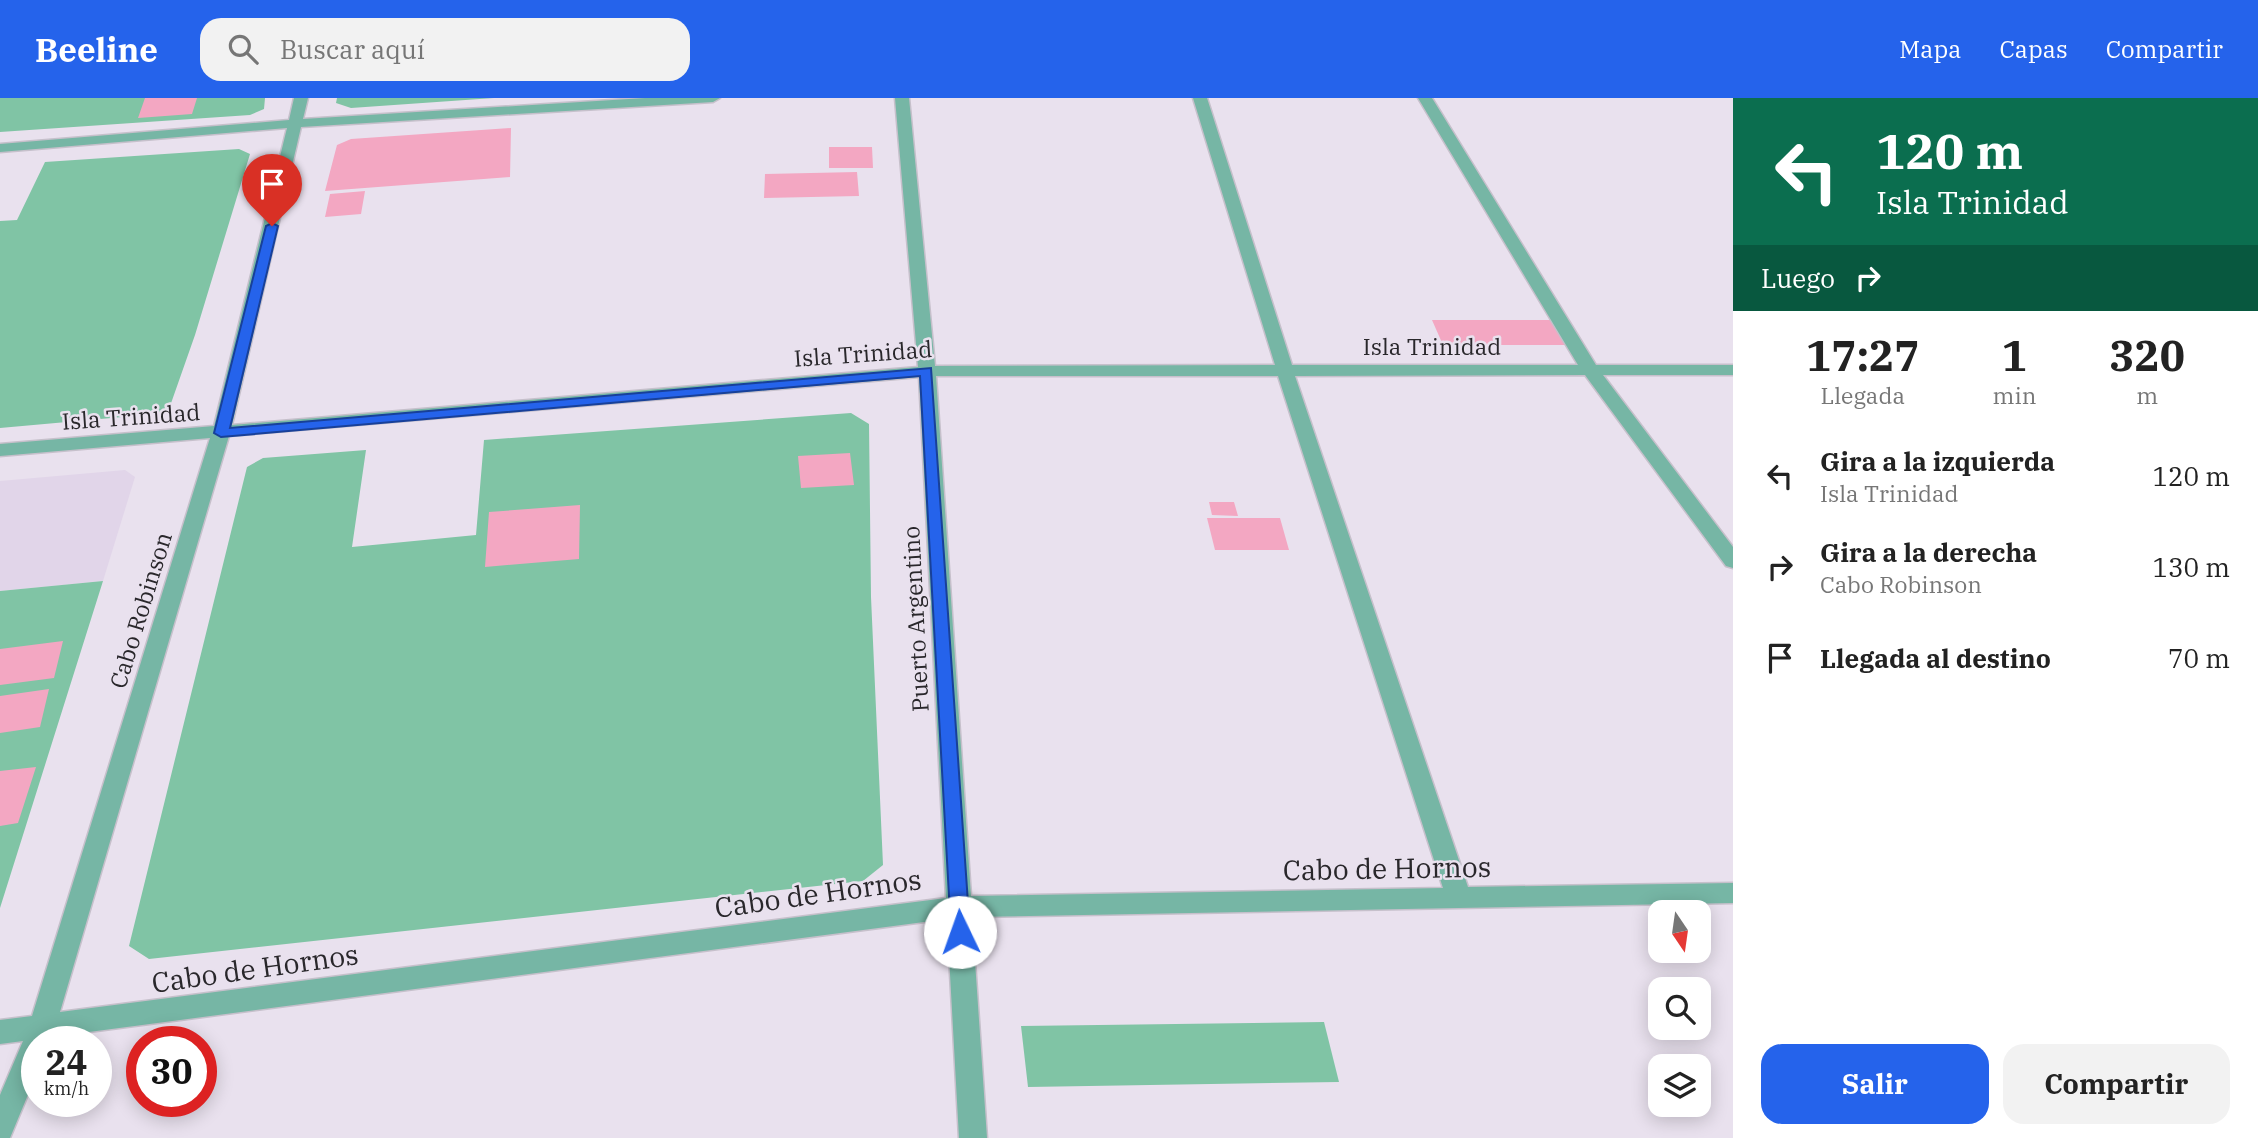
<!DOCTYPE html>
<html lang="es">
<head>
<meta charset="utf-8">
<style>
  body { margin:0; font-family:"IBM Plex Serif",serif; background:#f2f2f2; color:#222; height:100vh; display:flex; flex-direction:column; font-size:26px; white-space:nowrap }
  * { box-sizing:border-box; margin:0 }
  p { font-size:23px; color:#767676 }
  .icon { flex:none; width:38px; height:38px; fill:none; stroke:currentColor; stroke-width:2; stroke-linecap:round; stroke-linejoin:round }
  .map { position:relative; flex:1; overflow:hidden }
  .drawer { display:flex; flex-direction:column; background:#fff; width:525px }
  .drawer>* { flex:none }
  .guide { background:#0b6e4f; color:#fff; overflow:hidden }
  .needle { width:46px; rotate:167deg }
  .tools { position:absolute; left:1648px; top:802px; display:grid; gap:14px }
  .tools a { display:grid; place-items:center; width:63px; height:63px; border-radius:14px; background:#fff; box-shadow:0 4px 18px #0003; font-size:35px }
  .speed { position:absolute; left:21px; top:928px; display:flex; gap:14px; font-size:35px; font-weight:700; text-align:center }
  .speed>* { display:grid; place-content:center; width:91px; height:91px; border-radius:50%; background:#fff; box-shadow:0 4px 18px #0003; line-height:1 }
  .speed small { font-size:18px; font-weight:400 }
  .speed .limit { border:10px solid #d22; background:#fff; color:#111 }
  .pin { position:absolute; display:grid; place-items:center; width:60px; height:60px; color:#fff; margin:-72px -30px; border-radius:50% 50% 50% 0; rotate:-45deg; box-shadow:0 0 7px #0007 }
  .pin .icon { rotate:45deg }
  .me { position:absolute; width:77px; margin:-38px; rotate:357deg; stroke-linejoin:round; filter:drop-shadow(0 0 5px #0008) }
  .turn { display:flex; align-items:center; gap:24px; height:147px; padding:0 28px; font-size:32px }
  .turn .icon { width:91px; height:91px; stroke-width:2.5 }
  .turn b { display:block; font-size:49px; line-height:60px }
  .then { display:flex; align-items:center; height:66px; padding:0 28px; background:#0003; gap:14px; font-size:26px }
  .eta { display:flex; justify-content:space-evenly; align-items:center; height:119px; text-align:center }
  .eta b { font-size:42px; font-weight:800; line-height:49px }
  .primary-button { display:flex; gap:14px; margin-top:auto; padding:14px 28px }
  .primary-button a { flex:1; height:80px; border-radius:21px; background:#2563eb; color:#fff; font-size:28px; font-weight:800; line-height:80px; text-align:center }
  .primary-button a+a { background:#f2f2f2; color:#222 }
  ul { padding:0; list-style:none }
  li { display:flex; align-items:center; gap:21px; height:91px; padding:0 28px }
  li div { flex:1 }
  li b { display:block; font-size:26px }
  li em { font-style:normal }
  header { display:flex; align-items:center; gap:42px; box-sizing:border-box; height:98px; padding:0 35px; background:#2563eb; color:#fff }
  header strong { font-size:33px }
  nav { display:flex; gap:38px; margin-inline-start:auto; font-size:24px }
  .search { width:490px; height:63px; background:#f2f2f2; display:flex; align-items:center; gap:18px; box-sizing:border-box; padding:0 24px; border-radius:21px; color:#767676; font-size:26px }
  main { display:flex; flex:1; min-height:0 }
  .map>svg:first-child { display:block }
  .built { fill:#e1d5e9 }
  .green { fill:#80c4a5 }
  .building { fill:#f3a7c2 }
  .lines { fill:none; stroke-linecap:round; stroke-linejoin:round }
  .minor-casing { stroke:#c6c0cb; stroke-width:3 }
  .minor { fill:#76b6a5; fill-rule:evenodd }
  .route { fill:#2563eb; stroke:#184099; stroke-width:2 }
  .labels { text-anchor:middle; dominant-baseline:central; stroke-width:5; stroke-linejoin:round; paint-order:stroke }
  .street-label { font-size:23px; fill:#29272b; stroke:#e9e1ee }
  .near-street-label { font-size:28px; fill:#29272b; stroke:#e9e1ee }
</style>
</head>
<body>
<header>
<strong>Beeline</strong>
<div class="search"><svg class="icon" aria-label="search" viewBox="0 0 24 24"><circle cx="10" cy="10" r="6"/><path d="M15 15l6 6"/></svg>Buscar aquí</div>
<nav><a>Mapa</a><a>Capas</a><a>Compartir</a></nav>
</header>
<main>
<div class="map">
<svg width="1733" height="1040" viewBox="0 0 1733 1040">
  <rect width="100%" height="100%" fill="#e9e1ee"/>
  <!-- built -->
  <path class="built" d="M125,372L135,379L103,483L0,493V383Z"/>
  <!-- green -->
  <path class="green" d="M0,0H265L264,11L250,17L0,34Z
    M337,0H494L351,10L336,5Z
    M239,51L250,56L195,237L169,311L156,316L0,330V123L17,122L45,64Z
    M851,315L869,326L871,499L883,767L863,783L149,861L129,848L247,369L263,360L366,352L352,449L476,437L484,342Z
    M103,483L0,810V493Z
    M1324,924L1339,984L1028,989L1021,928Z"/>
  <!-- building -->
  <path class="building" d="M145,0H197L192,16L138,20Z
    M511,30L510,79L325,93L337,47L351,41Z
    M829,49H872L873,70H829Z
    M857,74L859,98L764,100L765,76Z
    M365,93L361,116L325,119L330,96Z
    M1432,222H1553L1567,247H1443Z
    M850,355L854,387L801,390L798,358Z
    M1209,404H1234L1238,418L1212,417Z
    M580,407L579,461L485,469L489,414Z
    M1207,420H1280L1289,452H1215Z
    M63,543L54,580L0,587V551Z
    M49,591L40,629L0,635V598Z
    M36,669L18,725L0,728V673Z"/>
  <g class="lines">
    <!-- minor casing -->
    <g class="minor-casing">
      <path id="minor" d="M294,0H308L303,21L645,0H720L713,4L301,29L232,327L918,269L895,0H909L935,268L1275,267L1193,0H1207L1292,267H1578L1418,0H1432L1596,267H1733V277H1603L1733,449V470L1726,468L1585,277L1295,278L1468,789L1733,785V805L972,819L987,1040H959L947,821L51,939L50,943H37V975L10,1040H0V997L23,943L0,946V922L32,918L210,340L0,358V346L214,328L287,30L0,54V46L289,22ZM936,278H1278L1443,790L971,798ZM919,279L946,800L60,914L229,338Z"/>
    </g>
    <!-- minor -->
    <use href="#minor" class="minor"/>
  </g>
  <!-- route -->
  <path class="route" d="M272,125L278,128L230,330L931,270L970,834L967,840H953L951,834L920,278L221,339L214,335L266,128Z"/>
  <g class="labels">
    <!-- street labels -->
    <g class="street-label">
      <text x="1432" y="248">Isla Trinidad</text>
      <text transform="translate(863 255) rotate(-4)">Isla Trinidad</text>
      <text transform="translate(131 318) rotate(-4)">Isla Trinidad</text>
      <text transform="translate(140 512) rotate(-73)">Cabo Robinson</text>
      <text transform="translate(915 521) rotate(-93)">Puerto Argentino</text>
    </g>
    <!-- near-street labels -->
    <g class="near-street-label">
      <text transform="translate(1387 770) rotate(-1)">Cabo de Hornos</text>
      <text transform="translate(818 795) rotate(-8)">Cabo de Hornos</text>
      <text transform="translate(255 870) rotate(-8)">Cabo de Hornos</text>
    </g>
  </g>
</svg>
<div class="tools">
<a><svg class="needle" viewBox="-14 -14 28 28"><path d="M0-13l5 13h-10z" fill="#e53935"/><path d="M0 13l5-13h-10z" fill="#767676"/></svg></a>
<a><svg class="icon" aria-label="search" viewBox="0 0 24 24"><circle cx="10" cy="10" r="6"/><path d="M15 15l6 6"/></svg></a>
<a><svg class="icon" aria-label="layers" viewBox="0 0 24 24"><path d="M12 4l9 5-9 5-9-5zM3 14l9 5 9-5"/></svg></a>
</div>
<div class="speed"><div>24<small>km/h</small></div><div class="limit">30</div></div>
<div class="pin" style="left:272px;top:128px;background:#d93025"><svg class="icon" aria-label="arrive" viewBox="0 0 24 24"><path d="M6 21V4h12l-3 4 3 4H6"/></svg></div>
<svg class="me" style="left:960px;top:834px" viewBox="-20 -20 40 40"><circle r="19" fill="#fff"/><path d="M0-13L10 11 0 6-10 11z" fill="#2563eb"/></svg>
</div>
<section class="drawer">
<div class="guide">
<div class="turn"><svg class="icon" aria-label="left" viewBox="0 0 24 24"><path d="M17 20v-9H6M10 6l-5 5 5 5"/></svg><div><b>120 m</b>Isla Trinidad</div></div>
<div class="then">Luego<svg class="icon" aria-label="right" viewBox="0 0 24 24"><path d="M7 20v-9h11M14 6l5 5-5 5"/></svg></div>
</div>
<div class="eta">
<div><b>17:27</b><p>Llegada</p></div>
<div><b>1</b><p>min</p></div>
<div><b>320</b><p>m</p></div>
</div>
<ul>
<li><svg class="icon" aria-label="left" viewBox="0 0 24 24"><path d="M17 20v-9H6M10 6l-5 5 5 5"/></svg><div><b>Gira a la izquierda</b><p>Isla Trinidad</p></div><em>120 m</em></li>
<li><svg class="icon" aria-label="right" viewBox="0 0 24 24"><path d="M7 20v-9h11M14 6l5 5-5 5"/></svg><div><b>Gira a la derecha</b><p>Cabo Robinson</p></div><em>130 m</em></li>
<li><svg class="icon" aria-label="arrive" viewBox="0 0 24 24"><path d="M6 21V4h12l-3 4 3 4H6"/></svg><div><b>Llegada al destino</b></div><em>70 m</em></li>
</ul>
<div class="primary-button"><a>Salir</a><a>Compartir</a></div>
</section>
</main>
</body>
</html>
